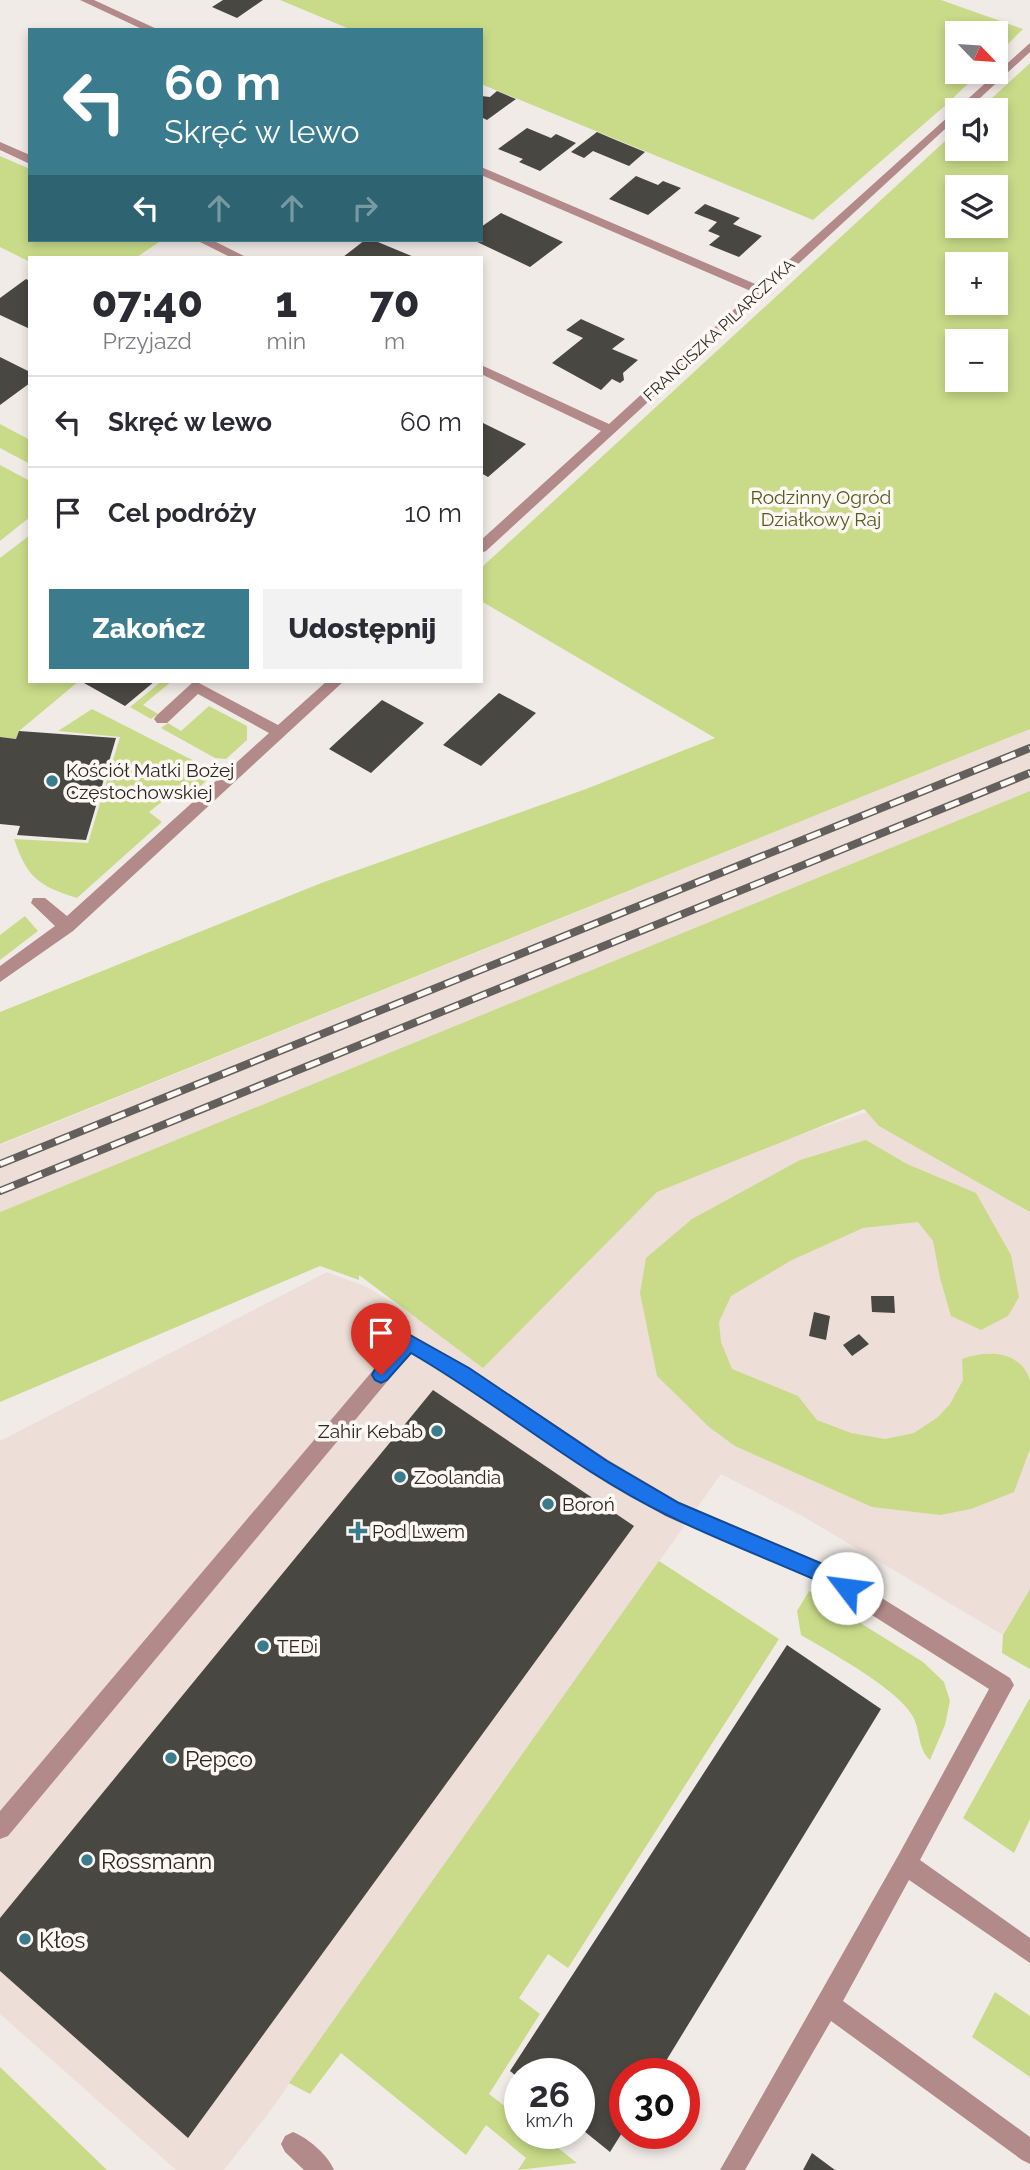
<!DOCTYPE html>
<html lang="pl">
<head>
<meta charset="utf-8">
<style>
  body { margin:0; font-family:Raleway,sans-serif; background:#f2f2f3; color:#2b2b33; height:100vh; display:flex; flex-direction:column; font-size:26px; white-space:nowrap }
  * { box-sizing:border-box; margin:0 }
  p { font-size:23px; color:#7c7c81 }
  .icon { flex:none; width:38px; height:38px; fill:none; stroke:currentColor; stroke-width:2; stroke-linecap:round; stroke-linejoin:round }
  .map { position:relative; flex:1; overflow:hidden }
  .details { position:absolute; left:28px; top:256px; width:455px; height:427px; display:flex; flex-direction:column; background:#fff; border-radius:0px; box-shadow:0 4px 10px #0003 }
  .details>* { flex:none }
  .banner { position:absolute; left:28px; top:28px; width:455px; height:214px; border-radius:0px; box-shadow:0 4px 10px #0003; background:#3a7c8e; color:#fff; overflow:hidden }
  .needle { width:46px; rotate:115deg }
  .fabs { position:absolute; left:945px; top:21px; display:grid; gap:14px }
  .fabs a { display:grid; place-items:center; width:63px; height:63px; border-radius:0px; background:#fff; box-shadow:0 4px 10px #0003; font-size:35px }
  .speed { position:absolute; left:504px; top:2058px; display:flex; gap:14px; font-size:35px; font-weight:700; text-align:center }
  .speed>* { display:grid; place-content:center; width:91px; height:91px; border-radius:50%; background:#fff; box-shadow:0 4px 10px #0003; line-height:1 }
  .speed small { font-size:18px; font-weight:400 }
  .speed .limit { border:10px solid #d22; background:#fff; color:#111 }
  .pin { position:absolute; display:grid; place-items:center; width:60px; height:60px; color:#fff; margin:-72px -30px; border-radius:50% 50% 50% 0; rotate:-45deg; box-shadow:0 0 7px #0007 }
  .pin .icon { rotate:45deg }
  .me { position:absolute; width:77px; margin:-38px; rotate:300deg; stroke-linejoin:round; filter:drop-shadow(0 0 5px #0008) }
  .turn { display:flex; align-items:center; gap:24px; height:147px; padding:0 21px; font-size:32px }
  .turn .icon { width:91px; height:91px; stroke-width:2.5 }
  .turn b { display:block; font-size:49px; line-height:60px }
  .lanes { display:flex; align-items:center; height:66px; padding:0 21px; background:#0003; justify-content:center; gap:35px; direction:ltr }
  .lanes .off { opacity:.35 }
  .eta { display:flex; justify-content:space-evenly; align-items:center; height:119px; text-align:center }
  .eta b { font-size:42px; font-weight:800; line-height:49px }
  .cta { display:flex; gap:14px; margin-top:auto; padding:14px 21px }
  .cta a { flex:1; height:80px; border-radius:0px; background:#3a7c8e; color:#fff; font-size:28px; font-weight:800; line-height:80px; text-align:center }
  .cta a+a { background:#f2f2f3; color:#2b2b33 }
  ul { padding:0; list-style:none }
  li { display:flex; align-items:center; gap:21px; height:91px; padding:0 21px; border-top:2px solid #e1e1e2 }
  li div { flex:1 }
  li b { display:block; font-size:26px }
  li em { font-style:normal }
  .map>svg:first-child { display:block }
  .built { fill:#eddfd7 }
  .green { fill:#c9db89; fill-rule:evenodd }
  .building { fill:#494742 }
  .lines { fill:none; stroke-linecap:round; stroke-linejoin:round }
  .minor { fill:#b38a8a; fill-rule:evenodd }
  .rail-casing { stroke:#625f5c; stroke-width:8 }
  .rail { stroke:#fef8f4; stroke-width:5; stroke-dasharray:15; stroke-linecap:butt }
  .route { fill:#1a73e8; stroke:#114b97; stroke-width:2 }
  .poi-dot { fill:#3a7c8e; stroke:#fef8f4; stroke-width:2.5 }
  .labels { text-anchor:middle; dominant-baseline:central; stroke-width:7; stroke-linejoin:round; paint-order:stroke }
  .far-street-label { font-size:16px; fill:#2a2826; stroke:#fef8f4 }
  .park-label { font-size:19px; fill:#515c1f; stroke:#fef8f4 }
  .poi-label { font-size:19px; fill:#2a2826; stroke:#fef8f4; text-anchor:start }
  .near-poi-label { font-size:23px; fill:#2a2826; stroke:#fef8f4; text-anchor:start }
</style>
</head>
<body>
<div class="map">
<svg width="1030" height="2170" viewBox="0 0 1030 2170">
  <rect width="100%" height="100%" fill="#f1ebe7"/>
  <!-- built -->
  <path class="built" d="M1030,729V792L0,1212V1145Z
    M873,1110L1030,1196V1589L1003,1635L804,1517L721,1474L268,2114L224,2170H176L0,2014V1441L327,1272L367,1287L485,1358L526,1324L653,1184Z"/>
  <!-- green -->
  <path class="green" d="M280,0H941L1023,29L996,56V33H957V72H980L947,104L813,220L481,84V30H352Z
    M1030,63V729L0,1144V1012L324,882L586,789L715,738L481,601V568L957,130V149H996V110H979ZM957,187H996V226H957ZM957,264H996V303H957ZM957,341H996V380H957Z
    M0,156L30,169V240H162L137,257H30V262L0,247Z
    M0,424L30,440V464L0,448Z
    M0,465L30,481V517L0,541Z
    M30,535V681H79L19,731L16,739L0,737V558Z
    M162,681H172L143,705L158,714L151,719L130,707Z
    M209,706L247,726V740L226,759L215,758L161,728L168,723L181,731Z
    M92,709L214,771L191,798L178,789L149,812L162,822L77,898C38,886 27,877 14,839L88,843L120,737L58,731Z
    M1030,791V1212L879,1126L864,1109L657,1192L483,1368L359,1275V1280L320,1266L0,1402V1212Z
    M25,916L38,931L0,960V935Z
    M866,1140L907,1164L976,1193L1011,1255L1019,1297L1008,1316L981,1330L951,1316L940,1278L933,1241L918,1222L863,1228L792,1260L731,1296L719,1322L721,1342L732,1369L798,1396L817,1420L851,1433L885,1439L914,1433L938,1417L950,1404L963,1380L962,1359C987,1350 1020,1350 1030,1380V1449L1014,1492L971,1509L940,1515L872,1507L735,1446L709,1427L657,1376L640,1293L646,1258L692,1219L800,1160Z
    M659,1561L779,1639L568,1968L548,1954L519,1998L540,2014L489,2094L520,2118V2133H539L577,2163L518,2170L526,2158L486,2125L466,2155L341,2053L310,2094L289,2083Z
    M1030,1589V1669L1002,1653L1003,1635Z
    M809,1591L923,1662L944,1682L950,1701L945,1725L930,1760C917,1748 921,1730 912,1715C896,1688 830,1652 801,1635L797,1611Z
    M1030,1698V1819L1014,1853L963,1818Z
    M995,1992L1030,2016V2077L972,2037Z
    M0,2067L107,2170H0Z"/>
  <!-- building -->
  <path class="building" d="M223,0H263L237,18L212,7Z
    M497,91L516,99L487,120L481,117V96L490,97Z
    M527,128L551,138L556,134L576,143L540,171L519,162L523,159L498,149Z
    M597,132L611,138L645,152L629,166L593,151L584,158L571,152Z
    M636,176L658,185L663,181L681,188L648,215L609,199Z
    M705,204L740,218L733,224L762,236L739,257L709,245L720,236L708,231L717,222L694,213Z
    M501,213L563,242L530,267L473,240H481V227Z
    M365,240H373L414,257H343Z
    M26,279L30,281V329L0,315V298Z
    M581,319L625,339L612,349L638,360L623,373L624,380L620,383L612,379L601,390L552,363L583,338L566,330Z
    M0,357L30,372V383L0,405Z
    M481,422L526,444L488,477L481,473Z
    M86,681H155L125,706L84,683Z
    M499,693L536,713L481,766L443,745Z
    M382,700L424,723L371,773L329,749Z
    M19,731L116,738L86,840L17,835L20,826L0,824V737L16,739Z
    M871,1296H894L895,1313L872,1312Z
    M814,1312L830,1316L826,1340L809,1336Z
    M859,1334L869,1344L852,1356L843,1345Z
    M433,1390L634,1526L188,2138L0,1971V1918Z
    M787,1645L881,1709L658,2074H625V2128L610,2152L579,2127V2074H520V2079L510,2071Z
    M812,2153L835,2170H803Z"/>
  <g class="lines">
    <!-- minor -->
    <path class="minor" d="M80,0H94L159,30H144Z
      M1030,43V52L967,110H957V118L486,551L481,553V540L601,431L481,374V365L609,424L753,292L481,175V167L760,286Z
      M0,142L30,155V164L0,150Z
      M196,240H212L246,257H230Z
      M327,681H344L73,931L0,982V966L55,926L31,903L33,898H45L67,916L269,733L198,694L167,723H157L154,719L157,715L192,683L197,682L278,725Z
      M409,1333L470,1368L608,1460L679,1502L832,1567L1010,1678L1014,1685L1010,1692L920,1860L1030,1938V1963L909,1880L843,2001L1030,2137V2164L1022,2160L831,2021L745,2170H720L898,1856L989,1689L818,1581L665,1516L594,1474L456,1380L411,1353L8,1836L0,1839V1811L402,1336Z
      M293,2132C308,2138 328,2155 334,2170H304L285,2152L281,2144L285,2136Z"/>
    <!-- rail casing -->
    <g class="rail-casing">
      <path id="rail" d="M0,1164L1030,748
        M0,1191L1030,773"/>
    </g>
    <!-- rail -->
    <use href="#rail" class="rail"/>
  </g>
  <!-- route -->
  <path class="route" d="M408,1334L469,1368L607,1461L679,1503L832,1568L854,1582L857,1588L854,1595L847,1597L818,1581C768,1559 716,1539 667,1515C576,1471 498,1403 411,1353L387,1380L381,1383L375,1380L372,1375L375,1369L402,1337Z"/>
  <!-- markers -->
  <g class="poi-dot">
    <circle cx="52" cy="781" r="7"/>
    <circle cx="437" cy="1431" r="7"/>
    <circle cx="400" cy="1477" r="7"/>
    <circle cx="548" cy="1504" r="7"/>
    <path d="M354.5 1520.5h7v7h7v7h-7v7h-7v-7h-7v-7h7z"/>
    <circle cx="263" cy="1646" r="7"/>
    <circle cx="171" cy="1758" r="7"/>
    <circle cx="87" cy="1860" r="7"/>
    <circle cx="25" cy="1939" r="7"/>
  </g>
  <g class="labels">
    <!-- far-street labels -->
    <g class="far-street-label">
      <text transform="translate(719 330) rotate(-43)">FRANCISZKA PILARCZYKA</text>
    </g>
    <!-- park labels -->
    <g class="park-label">
      <text x="821" y="497">Rodzinny Ogród<tspan x="821" dy="22">Działkowy Raj</tspan></text>
    </g>
    <!-- poi labels -->
    <g class="poi-label">
      <text x="66" y="770">Kościół Matki Bożej<tspan x="66" dy="22">Częstochowskiej</tspan></text>
      <text x="423" y="1431" text-anchor="end">Zahir Kebab</text>
      <text x="414" y="1477">Zoolandia</text>
      <text x="562" y="1504">Boroń</text>
      <text x="372" y="1531">Pod Lwem</text>
      <text x="277" y="1646">TEDi</text>
    </g>
    <!-- near-poi labels -->
    <g class="near-poi-label">
      <text x="185" y="1758">Pepco</text>
      <text x="101" y="1860">Rossmann</text>
      <text x="39" y="1939">Kłos</text>
    </g>
  </g>
</svg>
<div class="fabs">
<a><svg class="needle" viewBox="-14 -14 28 28"><path d="M0-13l5 13h-10z" fill="#e53935"/><path d="M0 13l5-13h-10z" fill="#7c7c81"/></svg></a>
<a><svg class="icon" aria-label="sound" viewBox="0 0 24 24"><path d="M4 9h4l5-4v14l-5-4H4zM17 9q2 3 0 6"/></svg></a>
<a><svg class="icon" aria-label="layers" viewBox="0 0 24 24"><path d="M12 4l9 5-9 5-9-5zM3 14l9 5 9-5"/></svg></a>
<a>+</a>
<a>−</a>
</div>
<div class="speed"><div>26<small>km/h</small></div><div class="limit">30</div></div>
<div class="pin" style="left:381px;top:1375px;background:#d93025"><svg class="icon" aria-label="arrive" viewBox="0 0 24 24"><path d="M6 21V4h12l-3 4 3 4H6"/></svg></div>
<svg class="me" style="left:847px;top:1588px" viewBox="-20 -20 40 40"><circle r="19" fill="#fff"/><path d="M0-13L10 11 0 6-10 11z" fill="#1a73e8"/></svg>
<div class="banner">
<div class="turn"><svg class="icon" aria-label="left" viewBox="0 0 24 24"><path d="M17 20v-9H6M10 6l-5 5 5 5"/></svg><div><b>60 m</b>Skręć w lewo</div></div>
<div class="lanes"><svg class="icon" aria-label="left" viewBox="0 0 24 24"><path d="M17 20v-9H6M10 6l-5 5 5 5"/></svg><svg class="icon off" aria-label="ahead" viewBox="0 0 24 24"><path d="M12 20V5M6 11l6-6 6 6"/></svg><svg class="icon off" aria-label="ahead" viewBox="0 0 24 24"><path d="M12 20V5M6 11l6-6 6 6"/></svg><svg class="icon off" aria-label="right" viewBox="0 0 24 24"><path d="M7 20v-9h11M14 6l5 5-5 5"/></svg></div>
</div>
<section class="details">
<div class="eta">
<div><b>07:40</b><p>Przyjazd</p></div>
<div><b>1</b><p>min</p></div>
<div><b>70</b><p>m</p></div>
</div>
<ul>
<li><svg class="icon" aria-label="left" viewBox="0 0 24 24"><path d="M17 20v-9H6M10 6l-5 5 5 5"/></svg><div><b>Skręć w lewo</b></div><em>60 m</em></li>
<li><svg class="icon" aria-label="arrive" viewBox="0 0 24 24"><path d="M6 21V4h12l-3 4 3 4H6"/></svg><div><b>Cel podróży</b></div><em>10 m</em></li>
</ul>
<div class="cta"><a>Zakończ</a><a>Udostępnij</a></div>
</section>
</div>
</body>
</html>
